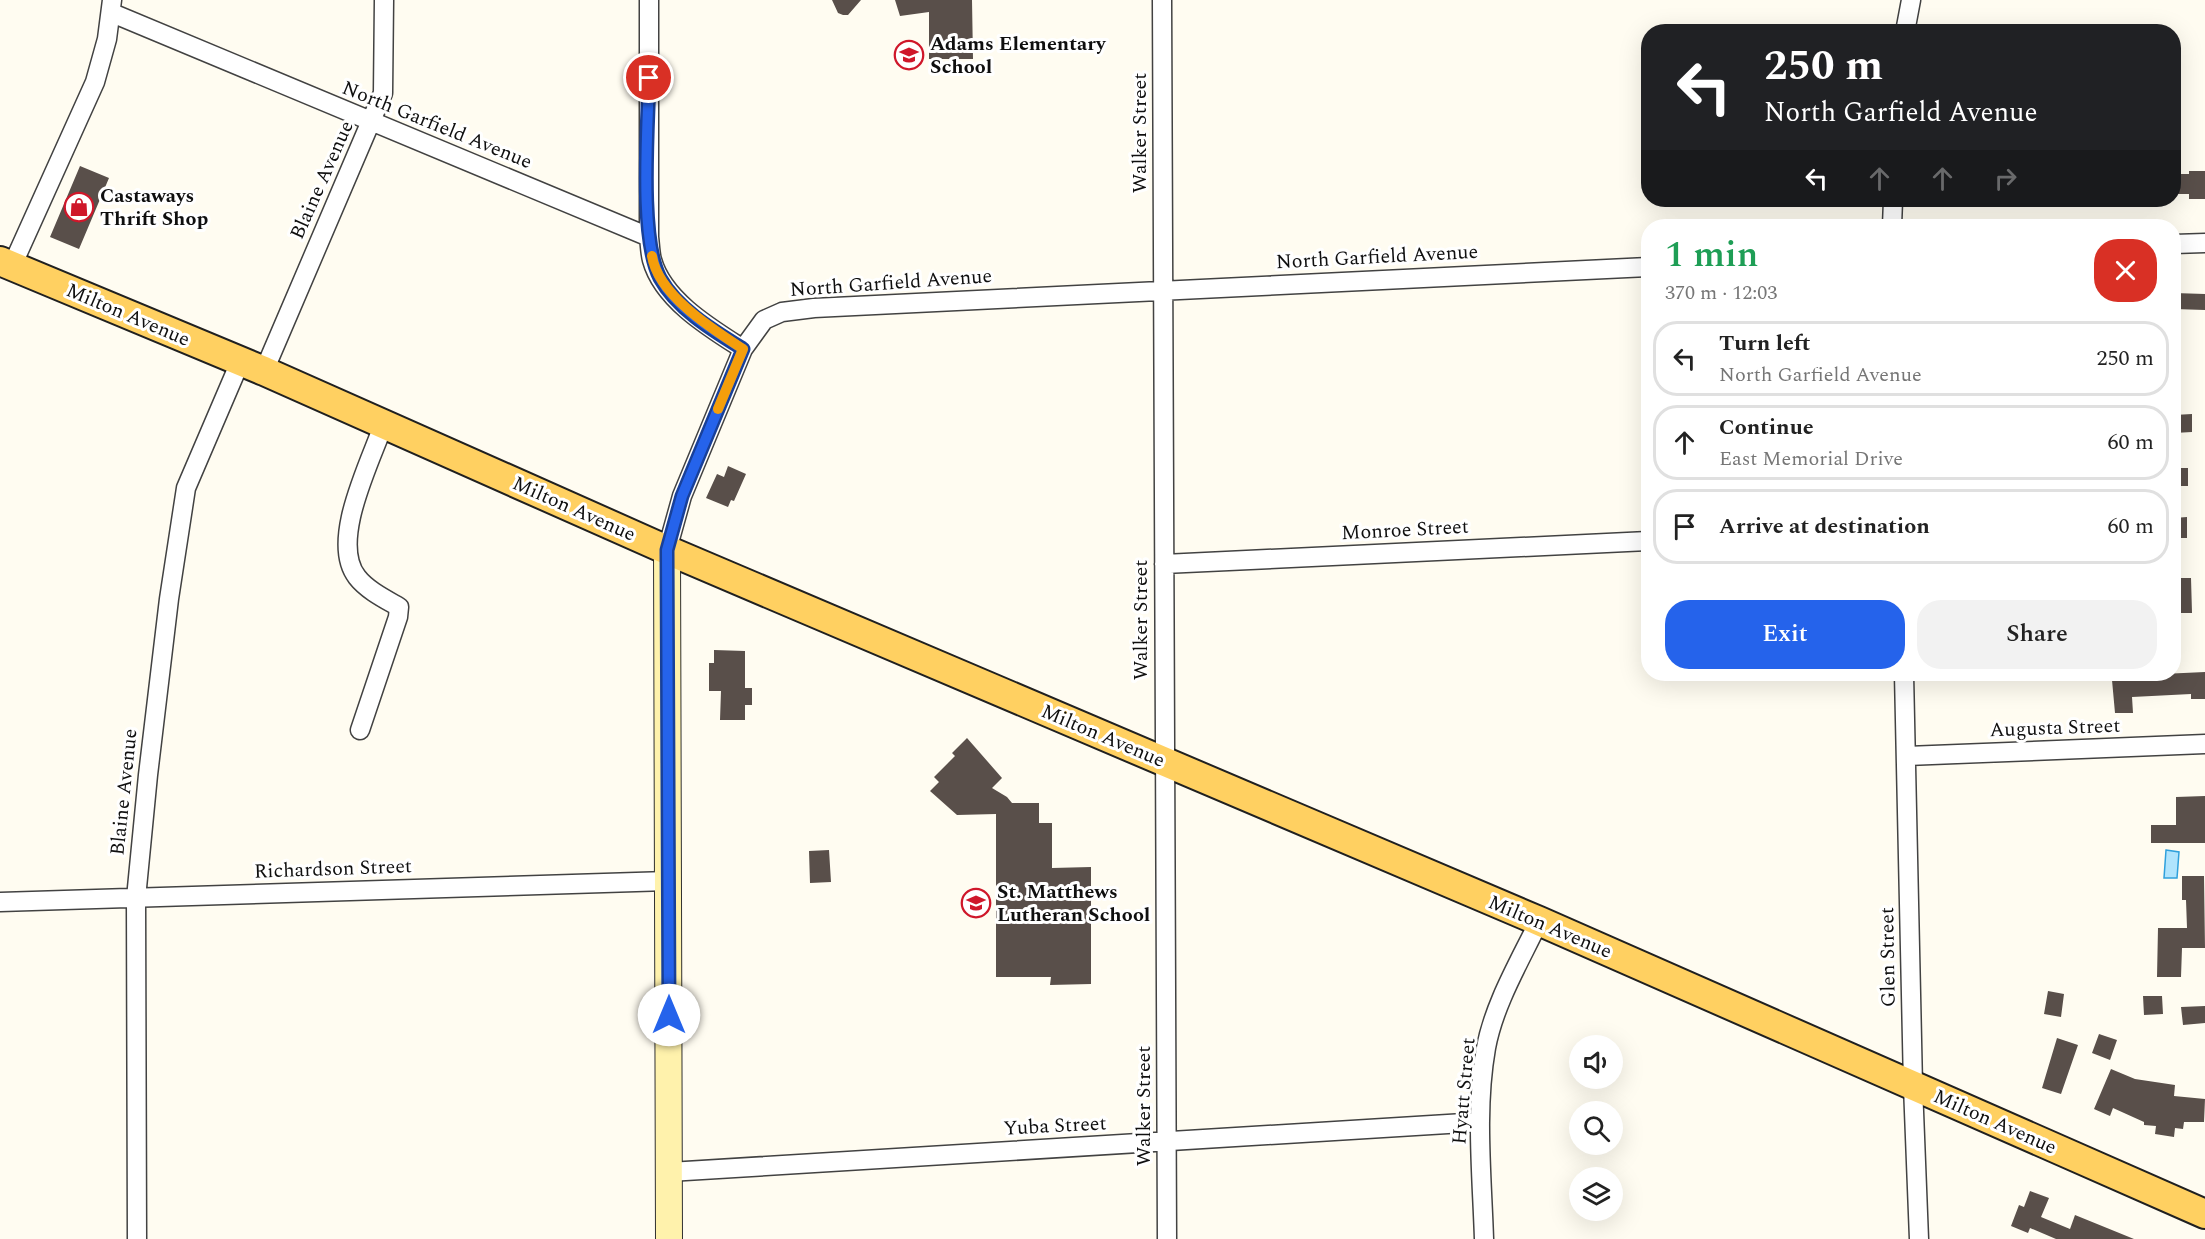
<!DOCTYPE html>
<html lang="en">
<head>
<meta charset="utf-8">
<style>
  body { margin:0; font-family:Spectral,serif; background:#f2f2f2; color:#222; height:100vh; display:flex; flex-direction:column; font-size:22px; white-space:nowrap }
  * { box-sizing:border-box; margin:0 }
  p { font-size:20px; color:#767676 }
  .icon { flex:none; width:33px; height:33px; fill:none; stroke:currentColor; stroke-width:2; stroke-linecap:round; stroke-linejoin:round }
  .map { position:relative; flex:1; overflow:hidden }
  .side { position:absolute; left:1641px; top:219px; width:540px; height:462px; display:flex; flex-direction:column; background:#fff; border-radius:24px; box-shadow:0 6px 24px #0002 }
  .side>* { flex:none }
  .banner { position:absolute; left:1641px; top:24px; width:540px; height:183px; border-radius:24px; box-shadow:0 6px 24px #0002; background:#202124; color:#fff; overflow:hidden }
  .buttons { position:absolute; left:1569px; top:1035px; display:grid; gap:12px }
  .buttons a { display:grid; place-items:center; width:54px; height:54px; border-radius:50%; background:#fff; box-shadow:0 6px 24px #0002; font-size:30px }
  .pin { position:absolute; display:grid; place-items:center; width:51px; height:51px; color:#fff; margin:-26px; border:3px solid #fff; border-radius:50%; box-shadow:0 2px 6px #0007 }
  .me { position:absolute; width:66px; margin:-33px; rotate:0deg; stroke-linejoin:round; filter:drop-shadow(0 0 4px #0008) }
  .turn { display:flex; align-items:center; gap:21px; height:126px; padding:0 24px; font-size:27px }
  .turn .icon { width:78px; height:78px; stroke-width:2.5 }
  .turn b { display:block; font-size:42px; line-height:51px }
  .lanes { display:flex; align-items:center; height:57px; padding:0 24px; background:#0003; justify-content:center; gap:30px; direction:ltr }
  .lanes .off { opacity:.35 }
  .round { display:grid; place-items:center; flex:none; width:63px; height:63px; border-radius:24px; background:#f2f2f2 }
  .overview { display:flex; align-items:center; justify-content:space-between; height:102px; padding:0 24px }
  h1 { font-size:36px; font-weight:600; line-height:45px; color:#1e9e55 }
  .button { display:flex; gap:12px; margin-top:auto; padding:12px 24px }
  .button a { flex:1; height:69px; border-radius:24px; background:#2563eb; color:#fff; font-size:24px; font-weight:600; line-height:69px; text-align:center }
  .button a+a { background:#f2f2f2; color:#222 }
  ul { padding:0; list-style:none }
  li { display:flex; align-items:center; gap:18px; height:75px; margin:0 12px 9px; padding:0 12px; border:3px solid #e0e0e0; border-radius:24px }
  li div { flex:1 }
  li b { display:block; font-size:22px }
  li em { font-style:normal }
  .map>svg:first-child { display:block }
  .water { fill:#b0e4fd; stroke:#2fa0dc; stroke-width:1.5 }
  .building { fill:#594f4a }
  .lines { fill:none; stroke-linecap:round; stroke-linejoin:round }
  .minor-casing { stroke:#424242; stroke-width:21 }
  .secondary-casing { stroke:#313131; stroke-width:28 }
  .primary-casing { stroke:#202020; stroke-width:32 }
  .minor { stroke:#fff; stroke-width:18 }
  .secondary { stroke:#fff2ac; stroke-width:26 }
  .primary { stroke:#ffd061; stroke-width:28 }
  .route-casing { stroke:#184099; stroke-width:15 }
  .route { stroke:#2563eb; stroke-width:10 }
  .slow { stroke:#f59e0b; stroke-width:10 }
  .labels { text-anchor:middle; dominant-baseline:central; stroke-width:6; stroke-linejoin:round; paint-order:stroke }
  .poi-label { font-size:20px; font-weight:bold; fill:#0f0f0f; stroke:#fff; text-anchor:start }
  .street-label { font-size:20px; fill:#0f0f0f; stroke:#fff }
</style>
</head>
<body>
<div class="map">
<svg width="2205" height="1239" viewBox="0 0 2205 1239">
  <rect width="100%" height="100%" fill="#fffcf1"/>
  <!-- water -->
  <path class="water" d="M2166,850L2179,852L2177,878H2164Z"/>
  <!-- building -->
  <path class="building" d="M832,0H861L848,15H843L838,13Z
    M895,0H972L973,59H929V12L900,16Z
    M80,166L109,178L79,249L50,237Z
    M2189,171H2205V199H2189V194H2174V174H2189Z
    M2174,293L2205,294V310L2174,309Z
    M2192,414V432L2174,433V415Z
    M728,466L746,474L734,501L731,500L728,507L706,498L717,474L724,477Z
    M2174,468H2188V486H2174Z
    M2187,517V538H2174V518Z
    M2174,578H2191L2192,613H2174Z
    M714,650L745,651V688H752V705H745V720H720L721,691H709V663H714Z
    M2205,672V699H2191V694L2132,697L2133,713H2115L2112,680L2119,679V676Z
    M967,738L1002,778L992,788L1007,797L1012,803H1039V823H1052V868L1091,867V984L1050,985L1051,977H996V814L957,815L930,791L939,782L934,777L955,756L952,753Z
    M2205,796V843H2151V825H2176V797Z
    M829,850L831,882L810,883L809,851Z
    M2182,876H2204L2205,948H2182L2181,977H2157L2158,928H2187L2186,900H2182Z
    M2048,991L2064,994L2061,1017L2044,1014Z
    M2143,996H2162L2163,1014L2144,1015Z
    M2205,1006V1023L2183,1025L2181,1007Z
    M2099,1034L2117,1040L2110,1060L2092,1053Z
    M2057,1038L2078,1045L2061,1094L2042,1088Z
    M2111,1069L2135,1079L2175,1085L2174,1096L2205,1099L2204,1122H2184L2183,1129L2175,1128L2174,1137L2155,1134L2156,1126L2144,1125V1122L2113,1108L2110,1116L2094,1109Z
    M2030,1191L2049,1198L2041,1217L2070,1229L2075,1215L2134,1239H2056L2030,1228L2028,1233L2011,1226L2019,1205L2024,1207Z"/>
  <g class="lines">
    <!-- minor casing -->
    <g class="minor-casing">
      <path id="minor" d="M1162,0L1167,1239
        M112,13L649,237C650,244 650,253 652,260C663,300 710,328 743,349
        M1905,32L1911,0
        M1892,226L1893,200
        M649,237V0
        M2174,244L2205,243
        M12,266L95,82L107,39L112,0
        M264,371L383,93L384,0
        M667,550L682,496L743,349L764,320L782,312L814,308L1648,267
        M1164,564L1648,541
        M1904,674L1913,1086L1919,1239
        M360,730L398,617L399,607C385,599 367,590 357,577C329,541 371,461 384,423
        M1907,756L2205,744
        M0,902L668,881
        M669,1172L1480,1122
        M137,1239L136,898L148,775L169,599L186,488L240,362
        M1484,1239C1482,1176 1475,1110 1486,1048C1494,1004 1520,961 1539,921"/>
    </g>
    <!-- secondary casing -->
    <g class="secondary-casing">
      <path id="secondary" d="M667,550L669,1239"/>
    </g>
    <!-- primary casing -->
    <g class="primary-casing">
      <path id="primary" d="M0,261L264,371L667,550L1539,921L2205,1214"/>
    </g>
    <!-- minor -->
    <use href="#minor" class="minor"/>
    <!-- secondary -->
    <use href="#secondary" class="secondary"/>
    <!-- primary -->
    <use href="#primary" class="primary"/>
  </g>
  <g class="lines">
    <!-- route casing -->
    <g class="route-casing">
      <path id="route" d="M649,78C648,127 639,238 660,278C677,309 714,331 743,349L682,496L667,550L669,1015"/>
    </g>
    <!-- route -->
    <use href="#route" class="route"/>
    <!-- slow -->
    <path class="slow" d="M652,256C658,295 712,329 743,349L718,409"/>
  </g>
  <!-- icons -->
  <defs>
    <g id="school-ring" transform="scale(1.5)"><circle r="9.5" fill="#fff" stroke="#cf172a" stroke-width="1.5"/><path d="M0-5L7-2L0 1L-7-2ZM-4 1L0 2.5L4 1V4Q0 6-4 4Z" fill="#cf172a"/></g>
    <g id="shop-ring" transform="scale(1.5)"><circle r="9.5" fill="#fff" stroke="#cf172a" stroke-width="1.5"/><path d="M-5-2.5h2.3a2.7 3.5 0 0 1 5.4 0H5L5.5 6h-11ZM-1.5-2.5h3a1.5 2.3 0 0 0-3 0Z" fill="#cf172a"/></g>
  </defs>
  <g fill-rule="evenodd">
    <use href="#school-ring" x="909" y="55"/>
    <use href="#shop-ring" x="79" y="207"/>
    <use href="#school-ring" x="976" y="903"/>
  </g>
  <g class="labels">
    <!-- poi labels -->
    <g class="poi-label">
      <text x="930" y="44">Adams Elementary<tspan x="930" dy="23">School</tspan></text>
      <text x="100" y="196">Castaways<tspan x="100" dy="23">Thrift Shop</tspan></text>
      <text x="997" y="892">St. Matthews<tspan x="997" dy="23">Lutheran School</tspan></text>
    </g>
    <!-- street labels -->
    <g class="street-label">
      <text transform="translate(437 125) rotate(22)">North Garfield Avenue</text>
      <text transform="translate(1140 133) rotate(-90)">Walker Street</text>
      <text transform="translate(322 180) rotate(-66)">Blaine Avenue</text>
      <text transform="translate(1377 257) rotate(-3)">North Garfield Avenue</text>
      <text transform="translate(891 283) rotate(-4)">North Garfield Avenue</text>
      <text transform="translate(128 315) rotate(23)">Milton Avenue</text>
      <text transform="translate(574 509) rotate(24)">Milton Avenue</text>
      <text transform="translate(1405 530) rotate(-3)">Monroe Street</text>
      <text transform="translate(1141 620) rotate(-90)">Walker Street</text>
      <text transform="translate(2055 728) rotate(-2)">Augusta Street</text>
      <text transform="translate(1103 736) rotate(23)">Milton Avenue</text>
      <text transform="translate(124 792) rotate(-84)">Blaine Avenue</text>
      <text transform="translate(333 869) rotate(-2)">Richardson Street</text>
      <text transform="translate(1550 927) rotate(23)">Milton Avenue</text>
      <text transform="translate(1888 957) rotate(-91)">Glen Street</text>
      <text transform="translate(1464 1091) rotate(-85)">Hyatt Street</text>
      <text transform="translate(1144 1106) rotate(-90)">Walker Street</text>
      <text transform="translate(1995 1122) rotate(24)">Milton Avenue</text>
      <text transform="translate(1055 1126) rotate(-3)">Yuba Street</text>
    </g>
  </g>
</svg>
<div class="buttons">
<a><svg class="icon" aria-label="sound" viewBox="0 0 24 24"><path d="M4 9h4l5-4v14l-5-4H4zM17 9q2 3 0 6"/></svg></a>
<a><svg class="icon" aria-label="search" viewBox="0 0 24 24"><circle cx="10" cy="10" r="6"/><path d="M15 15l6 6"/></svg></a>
<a><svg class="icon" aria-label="layers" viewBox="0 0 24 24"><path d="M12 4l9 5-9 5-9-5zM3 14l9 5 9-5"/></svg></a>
</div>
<div class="pin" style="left:649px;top:78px;background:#d93025"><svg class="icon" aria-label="arrive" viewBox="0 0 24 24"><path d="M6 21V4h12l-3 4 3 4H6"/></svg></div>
<svg class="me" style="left:669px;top:1015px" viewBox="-20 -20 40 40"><circle r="19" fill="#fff"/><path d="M0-13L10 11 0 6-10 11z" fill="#2563eb"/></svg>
<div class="banner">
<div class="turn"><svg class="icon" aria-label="left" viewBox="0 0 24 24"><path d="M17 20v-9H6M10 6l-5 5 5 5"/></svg><div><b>250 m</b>North Garfield Avenue</div></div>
<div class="lanes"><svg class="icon" aria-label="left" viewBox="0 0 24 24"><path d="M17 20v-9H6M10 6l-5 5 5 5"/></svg><svg class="icon off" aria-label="ahead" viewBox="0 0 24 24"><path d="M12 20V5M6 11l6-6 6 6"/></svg><svg class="icon off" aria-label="ahead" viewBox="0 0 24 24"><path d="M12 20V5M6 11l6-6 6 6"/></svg><svg class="icon off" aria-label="right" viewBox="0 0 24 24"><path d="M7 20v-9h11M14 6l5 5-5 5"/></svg></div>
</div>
<section class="side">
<div class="overview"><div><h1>1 min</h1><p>370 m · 12:03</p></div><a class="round" style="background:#d93025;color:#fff"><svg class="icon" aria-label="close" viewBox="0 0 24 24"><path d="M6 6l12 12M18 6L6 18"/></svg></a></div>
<ul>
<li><svg class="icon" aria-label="left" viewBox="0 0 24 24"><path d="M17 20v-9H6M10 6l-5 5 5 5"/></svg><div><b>Turn left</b><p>North Garfield Avenue</p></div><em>250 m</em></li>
<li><svg class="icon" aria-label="ahead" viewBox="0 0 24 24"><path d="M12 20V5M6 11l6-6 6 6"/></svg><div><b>Continue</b><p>East Memorial Drive</p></div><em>60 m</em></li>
<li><svg class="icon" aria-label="arrive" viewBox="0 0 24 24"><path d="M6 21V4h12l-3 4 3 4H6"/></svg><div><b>Arrive at destination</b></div><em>60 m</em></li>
</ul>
<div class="button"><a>Exit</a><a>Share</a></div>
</section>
</div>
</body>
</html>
